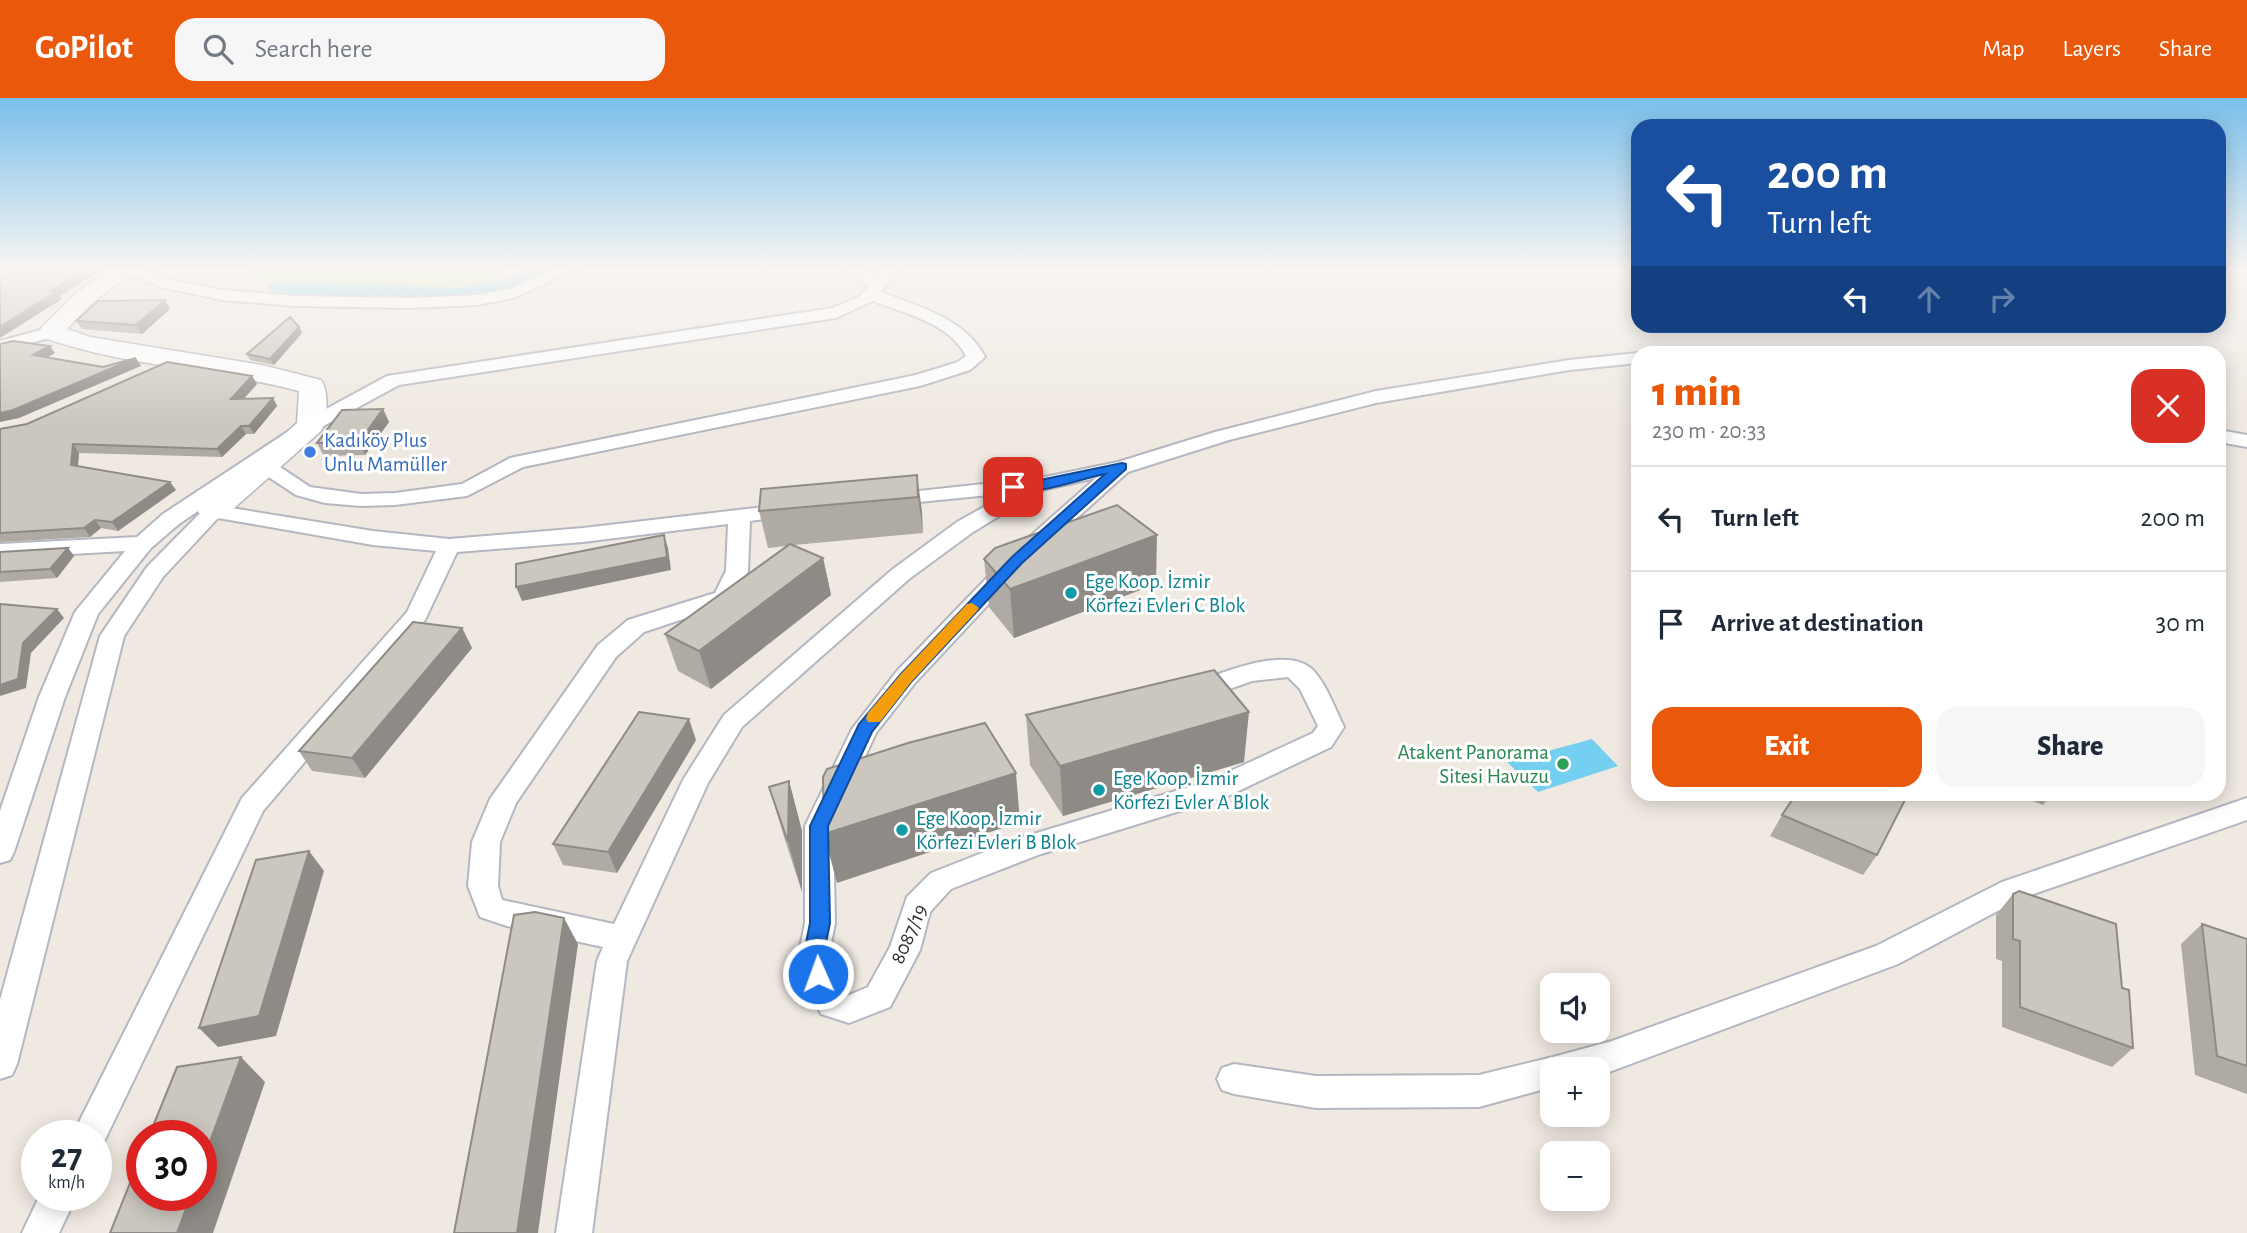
<!DOCTYPE html>
<html lang="en">
<head>
<meta charset="utf-8">
<style>
  body { margin:0; font-family:"Alegreya Sans",sans-serif; background:#f6f6f7; color:#1f2937; height:100vh; display:flex; flex-direction:column; font-size:26px; white-space:nowrap }
  * { box-sizing:border-box; margin:0 }
  p { font-size:23px; color:#747a83 }
  .icon { flex:none; width:38px; height:38px; fill:none; stroke:currentColor; stroke-width:2; stroke-linecap:round; stroke-linejoin:round }
  .map { position:relative; flex:1; overflow:hidden }
  .sheet { position:absolute; left:1631px; top:248px; width:595px; height:455px; display:flex; flex-direction:column; background:#fff; border-radius:21px; box-shadow:0 4px 18px #0003 }
  .sheet>* { flex:none }
  .hud { position:absolute; left:1631px; top:21px; width:595px; height:214px; border-radius:21px; box-shadow:0 4px 18px #0003; background:#1a4fa0; color:#fff; overflow:hidden }
  .fabs { position:absolute; left:1540px; top:875px; display:grid; gap:14px }
  .fabs a { display:grid; place-items:center; width:70px; height:70px; border-radius:14px; background:#fff; box-shadow:0 4px 18px #0003; font-size:35px }
  .speed { position:absolute; left:21px; top:1022px; display:flex; gap:14px; font-size:35px; font-weight:700; text-align:center }
  .speed>* { display:grid; place-content:center; width:91px; height:91px; border-radius:50%; background:#fff; box-shadow:0 4px 18px #0003; line-height:1 }
  .speed small { font-size:18px; font-weight:400 }
  .speed .limit { border:10px solid #d22; background:#fff; color:#111 }
  .pin { position:absolute; display:grid; place-items:center; width:60px; height:60px; color:#fff; margin:-30px; border-radius:14px; box-shadow:0 4px 10px #0006 }
  .me { position:absolute; width:77px; margin:-38px; rotate:358deg; stroke-linejoin:round; filter:drop-shadow(0 0 5px #0008) }
  .turn { display:flex; align-items:center; gap:24px; height:147px; padding:0 21px; font-size:32px }
  .turn .icon { width:91px; height:91px; stroke-width:2.5 }
  .turn b { display:block; font-size:49px; line-height:60px }
  .lanes { display:flex; align-items:center; height:66px; padding:0 21px; background:#0003; justify-content:center; gap:35px; direction:ltr }
  .lanes .off { opacity:.35 }
  .round { display:grid; place-items:center; flex:none; width:74px; height:74px; border-radius:21px; background:#f6f6f7 }
  .summary { display:flex; align-items:center; justify-content:space-between; height:119px; padding:0 21px }
  h1 { font-size:42px; font-weight:800; line-height:52px; color:#ea580c }
  .primary-button { display:flex; gap:14px; margin-top:auto; padding:14px 21px }
  .primary-button a { flex:1; height:80px; border-radius:21px; background:#ea580c; color:#fff; font-size:28px; font-weight:800; line-height:80px; text-align:center }
  .primary-button a+a { background:#f6f6f7; color:#1f2937 }
  ul { padding:0; list-style:none }
  li { display:flex; align-items:center; gap:21px; height:105px; padding:0 21px; border-top:2px solid #e0e1e3 }
  li div { flex:1 }
  li b { display:block; font-size:26px }
  li em { font-style:normal }
  header { display:flex; align-items:center; gap:42px; box-sizing:border-box; height:98px; padding:0 35px; background:#ea580c; color:#fff }
  header strong { font-size:33px }
  nav { display:flex; gap:38px; margin-inline-start:auto; font-size:24px }
  .search { width:490px; height:63px; background:#f6f6f7; display:flex; align-items:center; gap:18px; box-sizing:border-box; padding:0 24px; border-radius:21px; color:#747a83; font-size:26px }
  .map>svg:first-child { display:block }
  .pitch { fill:#c9ec9a }
  .water { fill:#75cff0 }
  .lines { fill:none; stroke-linecap:round; stroke-linejoin:round }
  .canal { fill:#75cff0; fill-rule:evenodd }
  .street-casing { stroke:#b4b7c1; stroke-width:4 }
  .secondary-casing { stroke:#b4b7c1; stroke-width:3 }
  .street { fill:#fff; fill-rule:evenodd }
  .secondary { fill:#fff; fill-rule:evenodd }
  .wall { fill:#afaba4 }
  .shaded-wall { fill:#8e8b86 }
  .building { fill:#cbc7bf; stroke:#8e8b86; stroke-width:2 }
  .route { fill:#1a73e8; stroke:#114b97; stroke-width:2 }
  .slow { fill:#f59e0b }
  .shop-dot { fill:#3f7fe0; stroke:#fff; stroke-width:2.5 }
  .culture-dot { fill:#0f9aa8; stroke:#fff; stroke-width:2.5 }
  .leisure-dot { fill:#2e9e5b; stroke:#fff; stroke-width:2.5 }
  .labels { text-anchor:middle; dominant-baseline:central; stroke-width:6; stroke-linejoin:round; paint-order:stroke }
  .shop-label { font-size:21px; fill:#366cbe; stroke:#fff; text-anchor:start }
  .culture-label { font-size:21px; fill:#0d838f; stroke:#fff; text-anchor:start }
  .leisure-label { font-size:21px; fill:#27864d; stroke:#fff; text-anchor:end }
  .street-label { font-size:21px; fill:#2e2e2e; stroke:#fff }
</style>
</head>
<body>
<header>
<strong>GoPilot</strong>
<div class="search"><svg class="icon" aria-label="search" viewBox="0 0 24 24"><circle cx="10" cy="10" r="6"/><path d="M15 15l6 6"/></svg>Search here</div>
<nav><a>Map</a><a>Layers</a><a>Share</a></nav>
</header>
<div class="map">
<svg width="2247" height="1135" viewBox="0 0 2247 1135">
  <rect width="100%" height="100%" fill="#efe9e1"/>
  <!-- pitch -->
  <path class="pitch" d="M257,169H506L481,193L239,182Z"/>
  <!-- water -->
  <path class="water" d="M1592,641L1618,668L1538,694L1507,664Z"/>
  <g class="lines">
    <!-- canal -->
    <path class="canal" d="M533,169H559L556,173L506,193L458,202L275,195L266,189L275,183L458,190L495,184Z"/>
    <!-- street casing -->
    <g class="street-casing">
      <path id="street" d="M138,169L171,182L222,192L296,198L411,200L477,197L510,191L559,169H581L514,200L477,207L411,210L296,208L222,202L161,189L120,173L118,170Z
        M838,169H860L876,179L883,169H899L897,176L881,194C919,209 965,220 985,259L970,272L920,288L523,369L467,398L395,407L361,408L325,405L296,397L258,372L179,426L151,450L98,516L65,599L14,754L10,762L0,765V713L39,599L75,514L125,453L0,460V446L137,439L163,416L304,323L387,278L832,210L858,199L868,189L859,180ZM873,203C904,215 950,225 966,258L958,264L916,277L510,360L462,386L395,395L361,396L310,389L271,363L318,331L399,287L836,220Z
        M51,229L60,234L57,238L0,253V243Z
        M1638,255L1642,256H1638V265L1569,272L1376,305L1229,342L1128,374L1025,467L915,585L876,635L833,728L835,825L829,855L834,876L843,895L849,897L868,889L890,849L907,799L931,775L1020,740L1209,683L1313,635L1318,628L1300,591L1288,579L1252,583L1193,604L1184,601L1180,595L1184,589C1214,578 1286,545 1313,572C1327,587 1335,611 1344,629L1331,649L1228,698L1038,757L951,791L930,814L920,852L890,909L849,925L821,916L802,876L799,855L805,825V728L852,631L897,573L1009,457L1096,380L1042,392L973,434L909,481L742,629L708,685L627,863L592,1135H556L597,863L603,849L507,828L480,819L468,788L472,744L490,701L598,547L628,522L715,495L726,473L728,426L583,444L457,454L425,522L263,713L101,1050L96,1052V1038H72L242,700L407,514L436,453L373,447L218,420L163,479L124,538L17,966L12,977L0,981V902L100,538L147,469L206,409L213,407L373,433L449,441L583,430L790,406L797,408L801,412L797,416L750,423L748,473L741,492L731,505L644,534L616,559L516,705L500,744L498,788L502,802L614,826L683,682L724,617L893,471L957,424L1009,395L889,407L882,405L879,401L882,397L1040,380L1118,364L1215,334L1376,293L1569,262Z
        M2219,332L2247,337V349L2219,344Z
        M2247,700V722L2022,800L1898,866L1612,973L1598,977V971H1552V989L1479,1009L1316,1010L1234,996L1222,992L1217,981L1222,970L1234,966L1316,978L1479,977L1553,959L1612,943L1876,848L2002,784Z
        M40,1097H77L59,1135H22Z"/>
    </g>
    <!-- secondary casing -->
    <g class="secondary-casing">
      <path id="secondary" d="M112,169H138L90,207L67,231L90,239L262,267L321,282C329,293 328,322 321,333L224,419L213,422L202,419L198,413L297,325L299,293C214,270 125,269 42,239L39,234L42,229L74,197Z"/>
    </g>
    <!-- street -->
    <use href="#street" class="street"/>
    <!-- secondary -->
    <use href="#secondary" class="secondary"/>
  </g>
  <!-- wall -->
  <path class="wall" d="M165,202L170,211L142,236L82,231L76,223Z
    M299,229L302,235L274,267L250,262L247,256Z
    M252,278L257,286L244,301L273,300L277,308L254,336H246L222,359L79,355L78,369L176,392L118,433L101,430L90,439L0,444V331Z
    M383,311L389,324L365,357L324,358L317,345Z
    M917,377L923,435L794,447L823,460L831,497L711,591L678,573L665,536L786,448L768,450L759,413Z
    M68,450L74,458L57,480L0,484V454Z
    M984,461L1156,486L1014,540L989,509Z
    M462,530L472,550L365,680L312,673L299,653Z
    M1026,617L1244,664L1063,718L1030,667Z
    M696,642L617,775L563,767L553,746Z
    M789,683L802,733V794L784,739L769,689Z
    M2014,696H2051L2043,707Z
    M1782,717L1877,757L1863,777L1770,738Z
    M2013,796L2122,890L2133,950L2112,969L2002,929V863L1996,861V817Z
    M2202,826L2247,841V996L2195,977L2181,846Z"/>
  <!-- shaded-wall -->
  <path class="shaded-wall" d="M90,169H106L60,198L62,201L0,240V229L51,193Z
    M165,202L170,211L142,236L136,227Z
    M299,229L302,235L274,267L270,261Z
    M50,248L55,255L39,265L33,257Z
    M136,260L141,268L19,320L0,324V315Z
    M252,278L257,286L236,309L231,301Z
    M273,300L277,308L254,336L249,328Z
    M383,311L389,324L365,357L359,344Z
    M241,328L246,336L222,359L217,351Z
    M73,346L79,355L77,376L71,367Z
    M917,377L922,413L923,435L918,399Z
    M170,384L176,392L118,433L112,424Z
    M95,422L101,430L90,439L84,430Z
    M664,437L668,450L671,472L522,503L516,489Z
    M1157,437L1156,486L1014,540L1010,491Z
    M68,450L74,458L57,480L50,471Z
    M823,460L831,497L711,591L699,553Z
    M57,511L64,520L31,555L26,590L0,598V587L23,545Z
    M462,530L472,550L365,680L352,660Z
    M1249,614L1244,664L1063,718L1060,668Z
    M689,621L696,642L617,775L608,754Z
    M1016,675L1020,724L837,785L824,736Z
    M789,683L802,733V794L788,744Z
    M309,753L324,773L276,938L218,949L199,930Z
    M564,820L578,846L538,1135H517Z
    M241,959L265,984L213,1135H177L191,1097H201V1068Z"/>
  <!-- building -->
  <path class="building" d="M0,169H90L51,193H58L0,229Z
    M165,202L136,227L76,223L98,203Z
    M290,219L299,229L270,261L247,256Z
    M13,243L50,248L33,257L103,269L136,260L13,312L0,315V246Z
    M167,264L252,278L231,301L273,300L249,328H241L217,351L73,346L71,367L170,384L112,424L95,422L84,430L0,435V331L27,326Z
    M383,311L359,344L317,345L342,312Z
    M917,377L918,399L759,413L761,391Z
    M1117,407L1157,437L1010,491L984,461L995,450Z
    M664,437L667,459L516,489V466Z
    M790,446L823,460L699,553L665,536Z
    M68,450L50,471L0,474V454Z
    M0,506L57,511L23,545L18,581L0,587Z
    M413,524L462,530L352,660L299,653Z
    M1214,572L1249,614L1060,668L1026,617Z
    M639,614L689,621L608,754L553,746Z
    M985,625L1016,675L824,736L823,679L827,671L908,645Z
    M789,683L788,744L769,689Z
    M1796,696H1908L1877,757L1782,717Z
    M309,753L259,918L199,930L256,762Z
    M2019,793L2116,826L2122,890L2129,892L2133,950L2020,909V843L2013,841V796Z
    M535,814L564,820L517,1135H454L514,817Z
    M2202,826L2247,841V968L2217,958Z
    M241,959L201,1068V1038H149L177,969Z
    M142,1055V1097H191L177,1135H110Z"/>
  <!-- sky -->
  <linearGradient id="sky" x2="0" y2="1"><stop stop-color="#7abfeb"/><stop offset="0.52" stop-color="#f8f5f2"/><stop offset="1" stop-color="#f8f5f2" stop-opacity="0"/></linearGradient>
  <rect width="2247" height="328" fill="url(#sky)"/>
  <!-- route -->
  <path class="route" d="M1122,365L1126,366V371L1022,465L912,583L872,634L828,728L830,825L824,855L828,876L825,882L818,884L811,882L804,855L810,825V728L859,626L901,576L1012,459L1105,376C1076,382 1038,398 1008,392V386L1040,382Z"/>
  <!-- slow -->
  <path class="slow" d="M972,505L979,510L977,513L912,583L880,624H868L866,620L868,615L901,576L967,506Z"/>
  <!-- markers -->
  <circle class="shop-dot" cx="310" cy="354" r="7"/>
  <g class="culture-dot">
    <circle cx="1071" cy="495" r="7"/>
    <circle cx="1099" cy="692" r="7"/>
    <circle cx="902" cy="732" r="7"/>
  </g>
  <circle class="leisure-dot" cx="1563" cy="666" r="7"/>
  <g class="labels">
    <!-- shop labels -->
    <g class="shop-label">
      <text x="324" y="342">Kadıköy Plus<tspan x="324" dy="24">Unlu Mamüller</tspan></text>
    </g>
    <!-- culture labels -->
    <g class="culture-label">
      <text x="1085" y="483">Ege Koop. İzmir<tspan x="1085" dy="24">Körfezi Evleri C Blok</tspan></text>
      <text x="1113" y="680">Ege Koop. İzmir<tspan x="1113" dy="24">Körfezi Evler A Blok</tspan></text>
      <text x="916" y="720">Ege Koop. İzmir<tspan x="916" dy="24">Körfezi Evleri B Blok</tspan></text>
    </g>
    <!-- leisure labels -->
    <g class="leisure-label">
      <text x="1549" y="654">Atakent Panorama<tspan x="1549" dy="24">Sitesi Havuzu</tspan></text>
    </g>
    <!-- street labels -->
    <g class="street-label">
      <text transform="translate(909 836) rotate(-66)">8087/19</text>
    </g>
  </g>
</svg>
<div class="fabs">
<a><svg class="icon" aria-label="sound" viewBox="0 0 24 24"><path d="M4 9h4l5-4v14l-5-4H4zM17 9q2 3 0 6"/></svg></a>
<a>+</a>
<a>−</a>
</div>
<div class="speed"><div>27<small>km/h</small></div><div class="limit">30</div></div>
<div class="pin" style="left:1013px;top:389px;background:#d93025"><svg class="icon" aria-label="arrive" viewBox="0 0 24 24"><path d="M6 21V4h12l-3 4 3 4H6"/></svg></div>
<svg class="me" style="left:818px;top:876px" viewBox="-20 -20 40 40"><circle r="17" fill="#1a73e8" stroke="#fff" stroke-width="3"/><path d="M0-11L8 9 0 5-8 9z" fill="#fff"/></svg>
<div class="hud">
<div class="turn"><svg class="icon" aria-label="left" viewBox="0 0 24 24"><path d="M17 20v-9H6M10 6l-5 5 5 5"/></svg><div><b>200 m</b>Turn left</div></div>
<div class="lanes"><svg class="icon" aria-label="left" viewBox="0 0 24 24"><path d="M17 20v-9H6M10 6l-5 5 5 5"/></svg><svg class="icon off" aria-label="ahead" viewBox="0 0 24 24"><path d="M12 20V5M6 11l6-6 6 6"/></svg><svg class="icon off" aria-label="right" viewBox="0 0 24 24"><path d="M7 20v-9h11M14 6l5 5-5 5"/></svg></div>
</div>
<section class="sheet">
<div class="summary"><div><h1>1 min</h1><p>230 m · 20:33</p></div><a class="round" style="background:#d93025;color:#fff"><svg class="icon" aria-label="close" viewBox="0 0 24 24"><path d="M6 6l12 12M18 6L6 18"/></svg></a></div>
<ul>
<li><svg class="icon" aria-label="left" viewBox="0 0 24 24"><path d="M17 20v-9H6M10 6l-5 5 5 5"/></svg><div><b>Turn left</b></div><em>200 m</em></li>
<li><svg class="icon" aria-label="arrive" viewBox="0 0 24 24"><path d="M6 21V4h12l-3 4 3 4H6"/></svg><div><b>Arrive at destination</b></div><em>30 m</em></li>
</ul>
<div class="primary-button"><a>Exit</a><a>Share</a></div>
</section>
</div>
</body>
</html>
